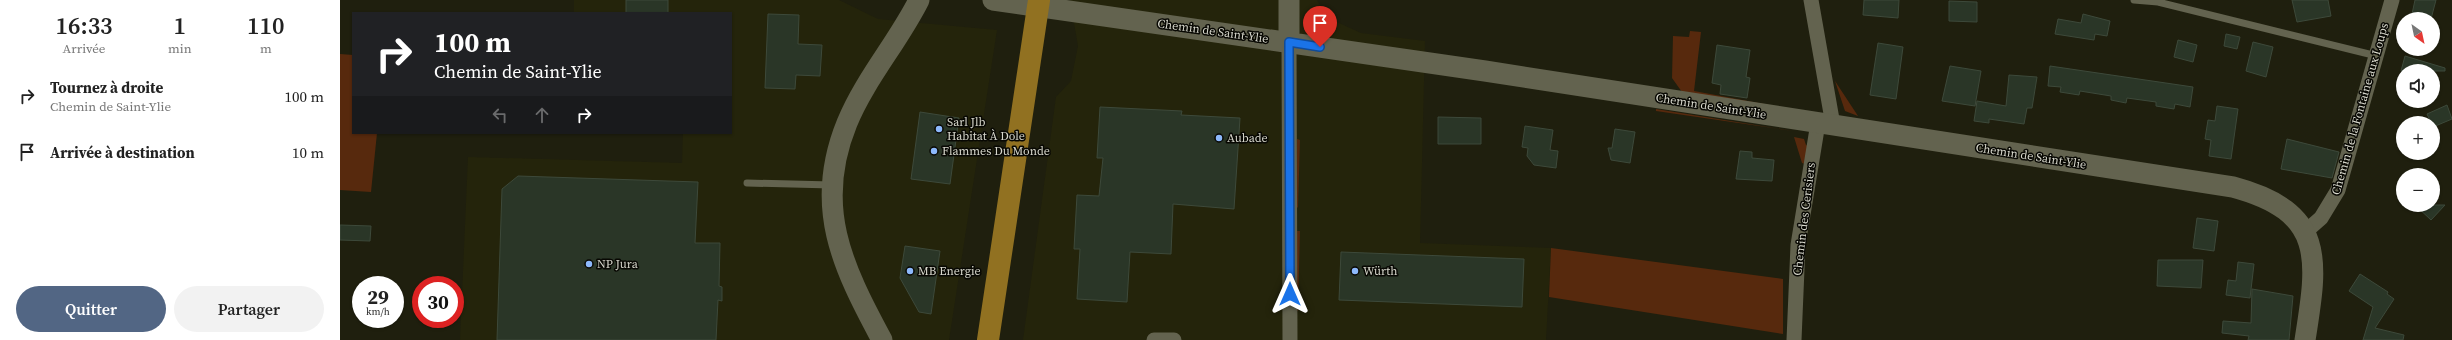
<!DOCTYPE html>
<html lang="fr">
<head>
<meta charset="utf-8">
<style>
  body { margin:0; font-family:"Source Serif 4",serif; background:#f2f2f2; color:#222; height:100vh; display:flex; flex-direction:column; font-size:15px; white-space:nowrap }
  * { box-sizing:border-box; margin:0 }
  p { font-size:13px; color:#767676 }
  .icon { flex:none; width:22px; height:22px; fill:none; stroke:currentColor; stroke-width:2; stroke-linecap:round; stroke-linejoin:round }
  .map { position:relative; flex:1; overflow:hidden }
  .side { display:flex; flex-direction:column; background:#fff; width:340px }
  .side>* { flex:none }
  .hud { position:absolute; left:12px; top:12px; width:380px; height:122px; border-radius:0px; box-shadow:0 1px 3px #0004; background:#202124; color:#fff; overflow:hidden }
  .needle { width:26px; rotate:147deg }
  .controls { position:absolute; left:2056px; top:12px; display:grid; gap:8px }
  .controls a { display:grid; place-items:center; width:44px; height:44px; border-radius:50%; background:#fff; box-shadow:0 1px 3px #0004; font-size:20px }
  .speed { position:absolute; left:12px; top:276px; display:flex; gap:8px; font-size:20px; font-weight:700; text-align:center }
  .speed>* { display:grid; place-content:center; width:52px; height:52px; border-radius:50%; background:#fff; box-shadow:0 1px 3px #0004; line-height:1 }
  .speed small { font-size:10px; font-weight:400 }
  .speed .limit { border:6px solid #d22; background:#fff; color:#111 }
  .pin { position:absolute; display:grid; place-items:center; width:34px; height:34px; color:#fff; margin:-41px -17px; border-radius:50% 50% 50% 0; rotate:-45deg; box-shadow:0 0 4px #0007 }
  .pin .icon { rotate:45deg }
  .me { position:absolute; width:44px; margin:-22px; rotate:0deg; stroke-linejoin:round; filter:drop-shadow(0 0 3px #0008) }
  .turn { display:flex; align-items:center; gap:14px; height:84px; padding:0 16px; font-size:18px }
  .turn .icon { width:52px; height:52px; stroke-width:2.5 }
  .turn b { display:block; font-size:28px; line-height:34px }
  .lanes { display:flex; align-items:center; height:38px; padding:0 16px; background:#0003; justify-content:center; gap:20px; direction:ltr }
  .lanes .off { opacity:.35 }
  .eta { display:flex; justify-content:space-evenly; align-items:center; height:68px; text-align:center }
  .eta b { font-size:24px; font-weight:600; line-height:28px }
  .primary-button { display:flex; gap:8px; margin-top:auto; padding:8px 16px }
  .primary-button a { flex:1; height:46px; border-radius:24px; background:#526684; color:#fff; font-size:16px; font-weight:600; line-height:46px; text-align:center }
  .primary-button a+a { background:#f2f2f2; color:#222 }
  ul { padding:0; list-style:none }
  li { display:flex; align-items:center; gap:12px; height:56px; padding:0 16px }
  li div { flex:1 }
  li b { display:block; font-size:15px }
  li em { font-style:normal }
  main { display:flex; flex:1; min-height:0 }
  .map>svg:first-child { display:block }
  .built { fill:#24240b }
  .green { fill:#57290d }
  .building { fill:#2a3627; stroke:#3d493a }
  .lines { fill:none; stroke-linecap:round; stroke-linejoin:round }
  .lane { stroke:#63634f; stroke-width:7 }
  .street { stroke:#63634f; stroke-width:15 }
  .secondary { stroke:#63634f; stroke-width:21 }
  .primary { stroke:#917121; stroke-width:22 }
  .route-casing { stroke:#114b97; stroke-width:10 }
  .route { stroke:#1a73e8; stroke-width:7 }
  .poi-dot { fill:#8db9fc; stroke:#080803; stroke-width:1.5 }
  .labels { text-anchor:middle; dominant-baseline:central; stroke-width:3; stroke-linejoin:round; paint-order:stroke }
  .street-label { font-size:12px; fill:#d8d8cd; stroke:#080803 }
  .poi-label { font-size:12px; fill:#d8d8cd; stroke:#080803; text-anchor:start }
</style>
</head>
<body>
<main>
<section class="side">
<div class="eta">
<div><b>16:33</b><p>Arrivée</p></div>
<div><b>1</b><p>min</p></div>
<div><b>110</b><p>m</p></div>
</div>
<ul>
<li><svg class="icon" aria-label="right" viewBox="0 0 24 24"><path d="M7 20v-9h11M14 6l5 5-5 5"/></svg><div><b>Tournez à droite</b><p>Chemin de Saint-Ylie</p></div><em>100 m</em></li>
<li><svg class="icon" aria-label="arrive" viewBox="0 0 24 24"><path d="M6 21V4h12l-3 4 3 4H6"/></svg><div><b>Arrivée à destination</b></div><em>10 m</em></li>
</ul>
<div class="primary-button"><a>Quitter</a><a>Partager</a></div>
</section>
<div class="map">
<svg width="2112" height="340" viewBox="0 0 2112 340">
  <rect width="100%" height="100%" fill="#1f1f0e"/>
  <!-- built -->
  <path class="built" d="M234,0H499L538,19L657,30L609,340H120L128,157L342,163L343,133H391V13H234Z
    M730,0H977L988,18L1021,33L1085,41L1080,243L1211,248L1206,340H683L716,97L731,81L738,46Z"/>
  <!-- green -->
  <path class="green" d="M1350,31L1361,32L1354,91L1456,110L1342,92L1332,78L1333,36L1349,37Z
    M0,54L13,55V133H37L31,192L0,190Z
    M1495,81L1518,116L1505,111Z
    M1316,109L1453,131L1316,111Z
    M1454,137L1464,139L1466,145L1468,146L1465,164L1462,163Z
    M957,139L960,140L958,208L957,207Z
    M957,231H960L958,311L956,310Z
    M1211,248L1443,279V334L1209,297Z"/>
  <!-- building -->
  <path class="building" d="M286,0H328V13H286Z
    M1524,0H1559L1558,18L1523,15Z
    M1952,0H1988L1991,16L1957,22Z
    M2075,0H2096L2091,19L2072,14Z
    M1609,1L1637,2V22L1609,21Z
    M428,14L459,15L458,44L482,45L480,76L456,75L455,89L425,88Z
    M1743,14L1770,21L1767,36L1755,34L1754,40L1715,34L1718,19L1741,23Z
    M1886,34L1900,37L1897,49L1884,46Z
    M1838,40L1857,45L1853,62L1834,57Z
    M1913,42L1933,47L1926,77L1906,71Z
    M1538,43L1563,47L1556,99L1530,95Z
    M1377,45L1410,50L1406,77L1410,78L1407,98L1380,94L1381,85L1372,83Z
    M2065,56L2105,68V71H2061Z
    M1610,66L1641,71L1635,106L1602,101Z
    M1710,66L1853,87L1850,107L1835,104L1834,109L1816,106V102L1787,98L1786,103L1771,100V96L1740,91L1739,95L1720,92L1721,87L1708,86Z
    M1669,75L1697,77L1692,108H1687L1684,124L1649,119V123L1634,121L1637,101L1666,106Z
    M2107,105L2112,119L2093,127L2087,114Z
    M1877,106L1898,109L1891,159L1869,156L1871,140L1865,139L1868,120L1875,121Z
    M760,107L842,111L841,115L900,118L894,209L833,204L831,254L790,252L787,302L737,299L740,249H734L737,195L759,196L763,158H757Z
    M580,112L619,118L610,184L571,179Z
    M1098,117L1141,118V144H1098Z
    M1185,126L1213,130L1210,150L1218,151L1216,168L1194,165L1187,156L1188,148L1182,147Z
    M1275,129L1295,132L1290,163L1271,160L1268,148H1272Z
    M1947,139L1999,152L1992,178L1941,169Z
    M1400,151L1412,152V158L1434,160L1432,181L1396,179Z
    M178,176L358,182L355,243H380L379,286L382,287V301L378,300L376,340H157L162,189Z
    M2075,205H2105L2091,220Z
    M1857,218L1878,221L1874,251L1853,248Z
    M0,225L31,226L30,241L0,240Z
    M565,246L600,251L591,314L579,312L560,278Z
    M1001,252L1184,259L1182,307L999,300Z
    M1818,260H1863L1861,288L1817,286Z
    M1898,262L1914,264L1910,298L1886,295L1888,280L1896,281Z
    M2020,274L2048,292L2047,294L2054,299L2035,328L2064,335L2063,340H2023L2033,307L2009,291Z
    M1912,289L1953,296L1949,340H1908L1909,336L1882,333L1883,321L1911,323Z"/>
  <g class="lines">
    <!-- lane -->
    <path class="lane" d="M1794,0L1818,2L2037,56
      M407,183L492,185"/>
    <!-- street -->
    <path class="street" d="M1471,0L1493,125
      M949,42L950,340
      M1965,232L1981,218L1998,190L2052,0
      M814,340H834
      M1454,340L1458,245L1478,123"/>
    <!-- secondary -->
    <path class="secondary" d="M653,0L1145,71L1893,187C1986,212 1978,259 1965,340
      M949,42V0
      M542,340C502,266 473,206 507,123C525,79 558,42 579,0"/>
    <!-- primary -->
    <path class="primary" d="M648,340L699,0"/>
  </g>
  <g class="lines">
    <!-- route casing -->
    <g class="route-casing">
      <path id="route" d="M950,294L949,42L980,47"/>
    </g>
    <!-- route -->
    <use href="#route" class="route"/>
  </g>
  <!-- markers -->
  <g class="poi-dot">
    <circle cx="599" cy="129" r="4"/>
    <circle cx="879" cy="138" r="4"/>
    <circle cx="594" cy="151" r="4"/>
    <circle cx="249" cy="264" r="4"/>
    <circle cx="570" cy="271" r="4"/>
    <circle cx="1015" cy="271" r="4"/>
  </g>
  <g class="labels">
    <!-- street labels -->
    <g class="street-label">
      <text transform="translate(873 31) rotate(8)">Chemin de Saint-Ylie</text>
      <text transform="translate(1371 106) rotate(9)">Chemin de Saint-Ylie</text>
      <text transform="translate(2020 109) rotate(-74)">Chemin de la Fontaine aux Loups</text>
      <text transform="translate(1691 156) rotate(9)">Chemin de Saint-Ylie</text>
      <text transform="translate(1464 219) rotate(-83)">Chemin des Cerisiers</text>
    </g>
    <!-- poi labels -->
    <g class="poi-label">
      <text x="607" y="122">Sarl Jlb<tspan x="607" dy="14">Habitat À Dole</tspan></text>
      <text x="887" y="138">Aubade</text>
      <text x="602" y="151">Flammes Du Monde</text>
      <text x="257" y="264">NP Jura</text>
      <text x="578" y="271">MB Energie</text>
      <text x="1023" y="271">Würth</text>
    </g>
  </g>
</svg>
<div class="controls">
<a><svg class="needle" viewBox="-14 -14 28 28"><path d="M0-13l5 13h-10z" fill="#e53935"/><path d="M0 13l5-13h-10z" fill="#767676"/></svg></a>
<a><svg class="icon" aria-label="sound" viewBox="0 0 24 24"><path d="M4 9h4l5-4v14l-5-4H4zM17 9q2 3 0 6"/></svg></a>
<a>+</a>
<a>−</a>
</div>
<div class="speed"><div>29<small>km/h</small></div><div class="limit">30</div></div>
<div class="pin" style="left:980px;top:47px;background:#d93025"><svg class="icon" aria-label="arrive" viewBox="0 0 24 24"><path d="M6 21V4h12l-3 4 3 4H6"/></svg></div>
<svg class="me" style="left:950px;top:294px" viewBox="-20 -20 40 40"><path d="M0-17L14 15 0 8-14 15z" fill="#1a73e8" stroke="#fff" stroke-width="4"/></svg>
<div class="hud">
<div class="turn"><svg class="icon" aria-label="right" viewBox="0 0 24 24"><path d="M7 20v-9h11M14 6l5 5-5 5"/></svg><div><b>100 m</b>Chemin de Saint-Ylie</div></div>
<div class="lanes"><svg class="icon off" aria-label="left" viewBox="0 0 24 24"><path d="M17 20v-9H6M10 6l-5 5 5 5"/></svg><svg class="icon off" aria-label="ahead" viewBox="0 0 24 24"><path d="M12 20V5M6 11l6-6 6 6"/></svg><svg class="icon" aria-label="right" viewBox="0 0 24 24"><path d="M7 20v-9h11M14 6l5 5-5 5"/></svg></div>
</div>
</div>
</main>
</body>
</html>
